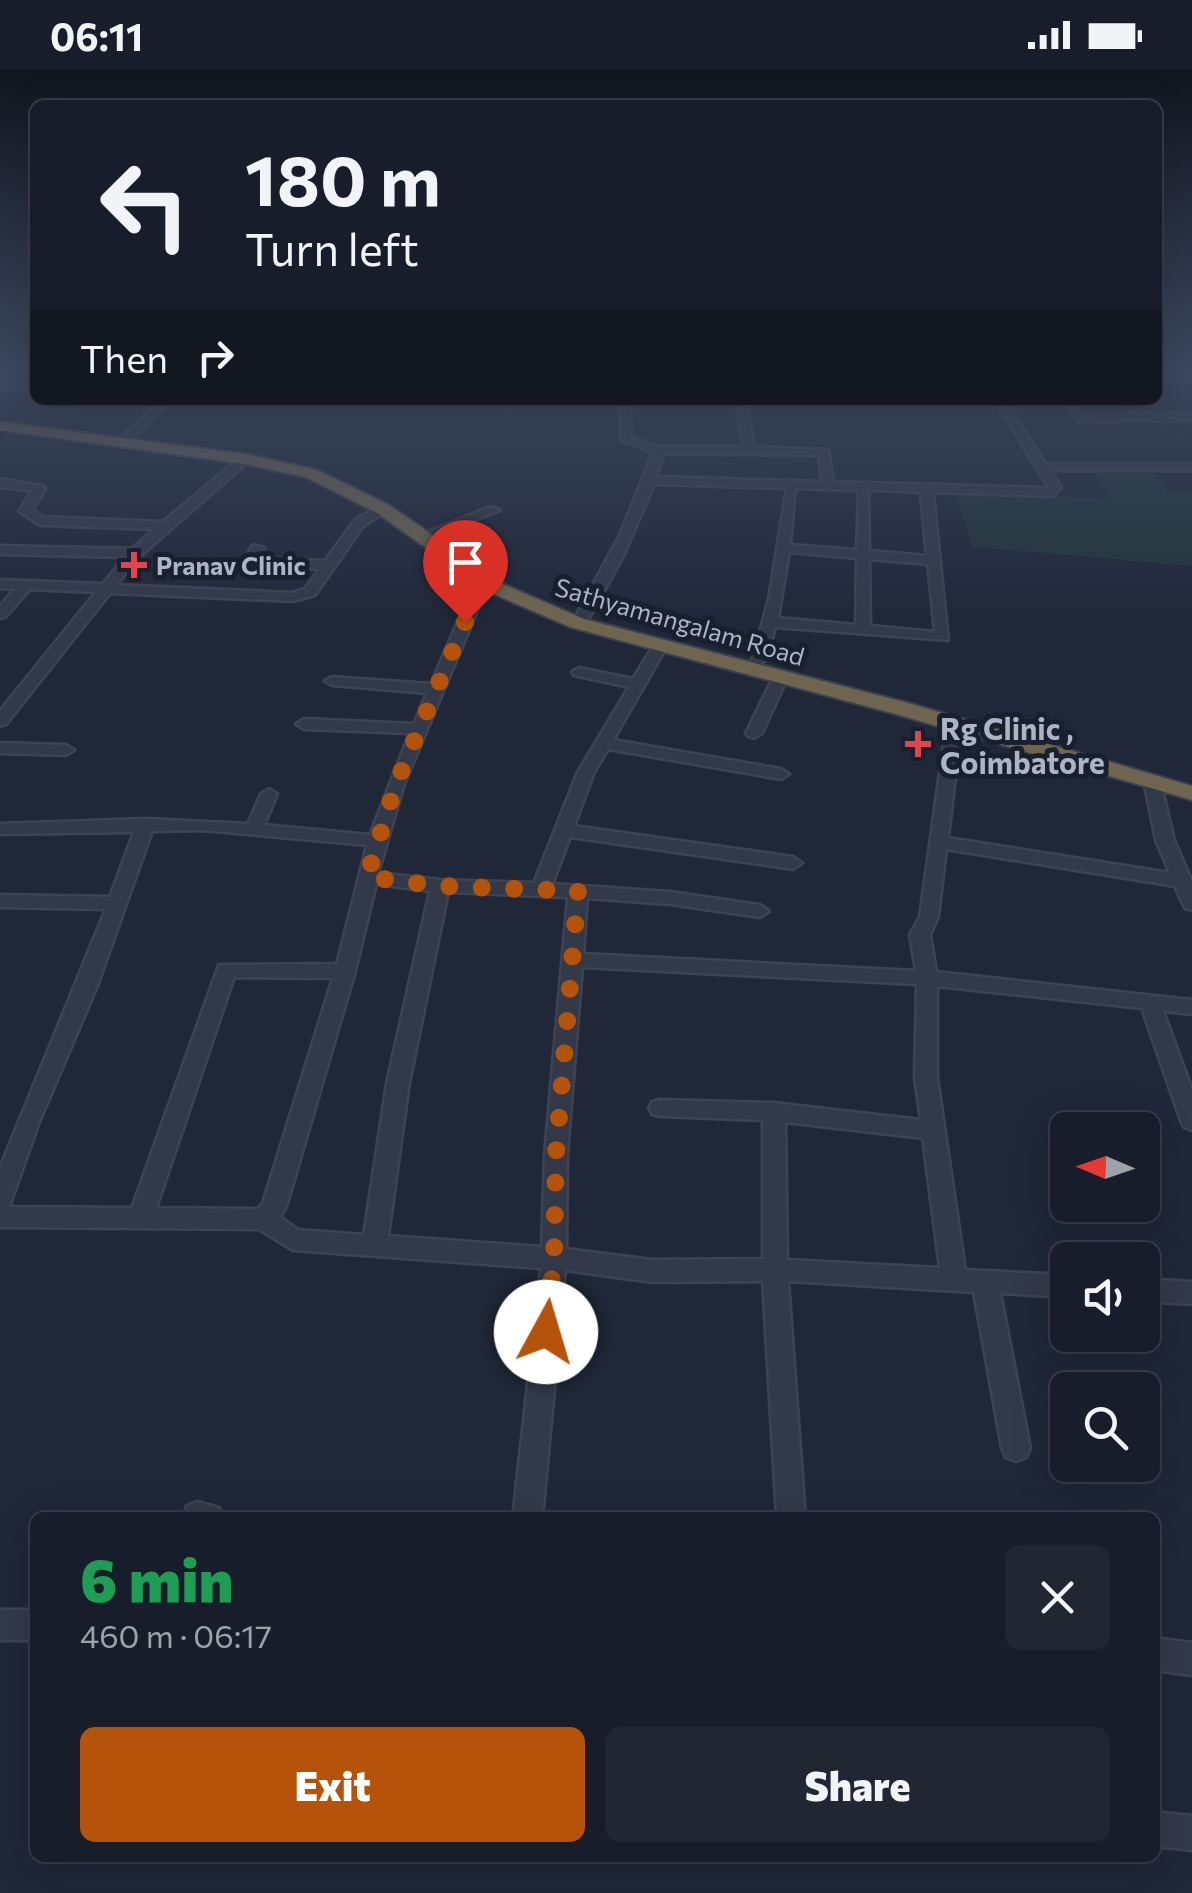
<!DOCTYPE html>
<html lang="en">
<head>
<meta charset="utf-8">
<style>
  body { margin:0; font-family:Commissioner,sans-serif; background:#202632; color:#f1f3f6; height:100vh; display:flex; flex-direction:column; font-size:38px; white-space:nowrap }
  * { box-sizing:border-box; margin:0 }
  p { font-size:32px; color:#9ea2a8 }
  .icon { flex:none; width:55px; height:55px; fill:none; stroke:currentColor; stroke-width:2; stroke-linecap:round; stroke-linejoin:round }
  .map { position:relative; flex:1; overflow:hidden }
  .drawer { position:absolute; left:30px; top:1442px; width:1130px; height:350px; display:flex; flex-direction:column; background:#171d2a; border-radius:15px; box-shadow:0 10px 40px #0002,0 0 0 2px #363b47 }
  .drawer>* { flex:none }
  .guide { position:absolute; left:30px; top:30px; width:1132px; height:305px; border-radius:15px; box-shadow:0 10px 40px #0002,0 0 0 2px #363b47; background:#171d2a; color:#f1f3f6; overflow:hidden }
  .needle { width:65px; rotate:272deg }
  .controls { position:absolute; left:1050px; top:1042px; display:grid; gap:20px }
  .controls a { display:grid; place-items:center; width:110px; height:110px; border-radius:15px; background:#171d2a; box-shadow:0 10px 40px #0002,0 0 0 2px #363b47; font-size:50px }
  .pin { position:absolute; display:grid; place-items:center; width:85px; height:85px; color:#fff; margin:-102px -42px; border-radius:50% 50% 50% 0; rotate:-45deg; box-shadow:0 0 10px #0007 }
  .pin .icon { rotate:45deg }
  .me { position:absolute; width:110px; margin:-55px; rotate:6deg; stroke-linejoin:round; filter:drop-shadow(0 0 8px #0008) }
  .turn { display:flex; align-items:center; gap:35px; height:210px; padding:0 50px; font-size:45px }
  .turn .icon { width:130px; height:130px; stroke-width:2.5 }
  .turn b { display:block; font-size:70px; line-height:85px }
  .then { display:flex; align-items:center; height:95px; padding:0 50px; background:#0003; gap:20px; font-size:38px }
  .round { display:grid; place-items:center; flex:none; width:105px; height:105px; border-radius:15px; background:#202632 }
  .head { display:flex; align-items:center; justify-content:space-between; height:170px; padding:0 50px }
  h1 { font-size:60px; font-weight:800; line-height:75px; color:#1e9e55 }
  .primary-button { display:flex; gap:20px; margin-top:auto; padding:20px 50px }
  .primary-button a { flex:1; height:115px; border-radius:15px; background:#b45309; color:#fff; font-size:40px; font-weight:800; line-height:115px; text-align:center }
  .primary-button a+a { background:#202632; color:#f1f3f6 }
  .status { display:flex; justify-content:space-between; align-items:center; height:70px; padding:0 50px; background:#171d2a; direction:ltr }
  .status svg { height:28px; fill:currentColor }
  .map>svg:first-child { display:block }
  .green { fill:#203439 }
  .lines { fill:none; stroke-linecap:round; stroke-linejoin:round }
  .minor-casing { stroke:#3c4352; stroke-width:5 }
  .highway-casing { stroke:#3a4150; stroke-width:4 }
  .minor { fill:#323949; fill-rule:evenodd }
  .highway { fill:#6f654f; fill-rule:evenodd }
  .route { stroke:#b45309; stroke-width:18; stroke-dasharray:0 32.4 }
  .health-dot { fill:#e0444e; stroke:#181f2d; stroke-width:4 }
  .labels { text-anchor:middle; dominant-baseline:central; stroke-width:10; stroke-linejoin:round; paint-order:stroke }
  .far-poi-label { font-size:25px; font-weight:bold; fill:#acb4c6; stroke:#181f2d; text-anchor:start }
  .far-street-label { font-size:25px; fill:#acb4c6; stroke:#181f2d }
  .poi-label { font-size:30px; font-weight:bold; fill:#acb4c6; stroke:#181f2d; text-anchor:start }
</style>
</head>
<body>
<div class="status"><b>06:11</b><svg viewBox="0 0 49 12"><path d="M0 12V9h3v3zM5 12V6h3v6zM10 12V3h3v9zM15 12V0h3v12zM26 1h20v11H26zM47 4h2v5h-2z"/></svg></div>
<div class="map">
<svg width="1192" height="1823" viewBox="0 0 1192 1823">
  <rect width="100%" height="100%" fill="#1f2738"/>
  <!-- green -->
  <path class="green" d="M1095,401H1153L1167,421H1192V496L973,477L954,422L1109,428Z"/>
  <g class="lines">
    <!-- minor casing -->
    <g class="minor-casing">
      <path id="minor" d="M15,297H35V303L20,302L5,313L35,315V321L0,319V307Z
        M1192,305V311L1158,312V306Z
        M161,330H172L125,376H117V372Z
        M620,330H630L631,368L660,377H743L736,330H746L754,377L828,380L833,412L1049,418L995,330H1005L1045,394H1192V400H1050L1061,418L1053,426L929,422L933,425L948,570L775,557L766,590L759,594L752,590L769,529L787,418L654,414L623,486L590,546L583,550L576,546L620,465L653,382L621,370ZM664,383L819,385L822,412L656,407ZM795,418L859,420L857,480L790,475ZM868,420L926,422L921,425L927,486L869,481ZM789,482L857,488L856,555L778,548ZM869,489L928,494L935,562L870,556Z
        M1060,330H1070L1082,345L1192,344V350L1079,351Z
        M241,387L251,389L140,486L116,515L292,523L305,519L320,499L245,495L243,492L253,475L264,478L259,488L325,491L355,450L379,436L389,439L363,456L315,525L293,531L110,523L6,654L0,656V641L96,522L30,519L5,547L0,548V536L15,519L0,518V510L103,514L125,487L0,484V476L132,479L155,459L40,455L19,441L32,421L0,417V409L43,416L45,419L32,440L43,447L163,452Z
        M490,437L500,440L438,465L428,462Z
        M483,506L490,510L404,714L378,803L440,810L534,813L578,702L629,617L574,605L572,602L579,598L633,609L655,573L660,572L667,576L613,670L781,699L789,704L781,709L608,679L594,702L574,756L793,787L802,793L793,799L570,767L552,814L670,822L760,835L769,841L760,847L670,834L587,828L583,884L916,901L910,865L920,847L947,651H959L961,654L948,768L1170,803L1156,770L1144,711L1152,706L1160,711L1174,770L1192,812V840L1185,838L1175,816L946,779L938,847L930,865L936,902L1192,930V944L1163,941L1192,1020V1060L1184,1057L1181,1051L1142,938L937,916V1008L965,1200L1068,1205V1227L1000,1223L1030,1378L1026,1387L1016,1391L1006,1387L1002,1378L974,1222L788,1211L805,1448H777L763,1211L652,1212L565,1200L542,1448H513L541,1198L293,1180L259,1159L0,1157V1098L106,839L0,837V825L110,827L134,762L0,764V754L146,749L248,754L261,724L269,719L277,724L264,755L370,765L410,663L304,659L296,654L304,649L414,654L427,623L332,615L325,611L332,607L431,614L476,510ZM203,760L367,775L337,894L219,895L132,1138L9,1137L39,1052L97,916L152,761ZM376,814L430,821L387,1013L364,1165L298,1160L280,1147L286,1137L355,901ZM448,822L568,827L545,1084L542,1177L388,1166L409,1013ZM582,897L917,914L915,1008L921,1050L774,1033L660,1030L652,1032L649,1038L652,1044L660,1046L763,1050V1189L652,1190L566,1179L567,1084ZM234,907L333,908L263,1133L258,1139L156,1138ZM785,1052L923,1068L940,1198L787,1190Z
        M781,602L788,606L762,663L754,668L748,666L746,663L774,606Z
        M0,673L66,675L74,680L66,685L0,683Z
        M1142,1209L1192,1212V1234L1142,1231Z
        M197,1432L219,1438L223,1448H183L187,1436Z
        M0,1540H35V1570H0Z
        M1155,1568L1192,1573V1605L1155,1600Z
        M1155,1742L1192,1746V1780L1155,1776Z"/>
    </g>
    <!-- highway casing -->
    <g class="highway-casing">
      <path id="highway" d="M0,352L245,384L317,400L389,435L503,514L584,549L908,633L1192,716V730L892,643L570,557L489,522L377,443L306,407L245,394L0,360Z"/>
    </g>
    <!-- minor -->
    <use href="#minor" class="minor"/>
    <!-- highway -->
    <use href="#highway" class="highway"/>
  </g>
  <!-- sky -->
  <linearGradient id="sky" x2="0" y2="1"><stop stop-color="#11151f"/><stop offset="0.54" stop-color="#3c475e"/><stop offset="1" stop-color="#3c475e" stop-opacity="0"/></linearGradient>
  <rect width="1192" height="549" fill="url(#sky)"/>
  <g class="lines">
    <!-- route -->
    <path class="route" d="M465,552L396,714L367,807L440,816L578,821L556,1084L554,1188L546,1262"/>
  </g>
  <!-- markers -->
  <g class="health-dot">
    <path d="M129 480h10v10h10v10h-10v10h-10v-10h-10v-10h10z"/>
    <path d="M913 659h10v10h10v10h-10v10h-10v-10h-10v-10h10z"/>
  </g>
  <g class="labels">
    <!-- far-poi labels -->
    <g class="far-poi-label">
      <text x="156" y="495">Pranav Clinic</text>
    </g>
    <!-- far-street labels -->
    <g class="far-street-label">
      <text transform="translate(680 551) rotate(16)">Sathyamangalam Road</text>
    </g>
    <!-- poi labels -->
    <g class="poi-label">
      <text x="940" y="657">Rg Clinic ,<tspan x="940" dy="34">Coimbatore</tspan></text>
    </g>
  </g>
</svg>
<div class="controls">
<a><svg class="needle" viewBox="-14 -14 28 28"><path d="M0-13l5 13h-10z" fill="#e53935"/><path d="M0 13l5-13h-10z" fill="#9ea2a8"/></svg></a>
<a><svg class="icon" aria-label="sound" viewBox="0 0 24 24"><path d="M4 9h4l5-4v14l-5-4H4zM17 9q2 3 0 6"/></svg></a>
<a><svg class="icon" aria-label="search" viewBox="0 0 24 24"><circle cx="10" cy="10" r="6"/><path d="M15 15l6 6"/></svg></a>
</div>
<div class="pin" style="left:465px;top:552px;background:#d93025"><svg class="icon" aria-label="arrive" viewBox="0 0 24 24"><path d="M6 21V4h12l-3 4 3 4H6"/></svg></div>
<svg class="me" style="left:546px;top:1262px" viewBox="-20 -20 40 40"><circle r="19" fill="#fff"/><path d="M0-13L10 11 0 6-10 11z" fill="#b45309"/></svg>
<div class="guide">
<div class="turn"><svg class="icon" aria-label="left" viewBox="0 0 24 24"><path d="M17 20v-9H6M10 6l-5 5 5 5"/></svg><div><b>180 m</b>Turn left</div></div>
<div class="then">Then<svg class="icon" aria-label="right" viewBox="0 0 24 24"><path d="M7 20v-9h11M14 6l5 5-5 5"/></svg></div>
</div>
<section class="drawer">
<div class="head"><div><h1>6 min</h1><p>460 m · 06:17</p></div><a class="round"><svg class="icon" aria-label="close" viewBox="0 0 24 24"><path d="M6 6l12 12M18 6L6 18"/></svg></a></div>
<div class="primary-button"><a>Exit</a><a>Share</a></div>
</section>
</div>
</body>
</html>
